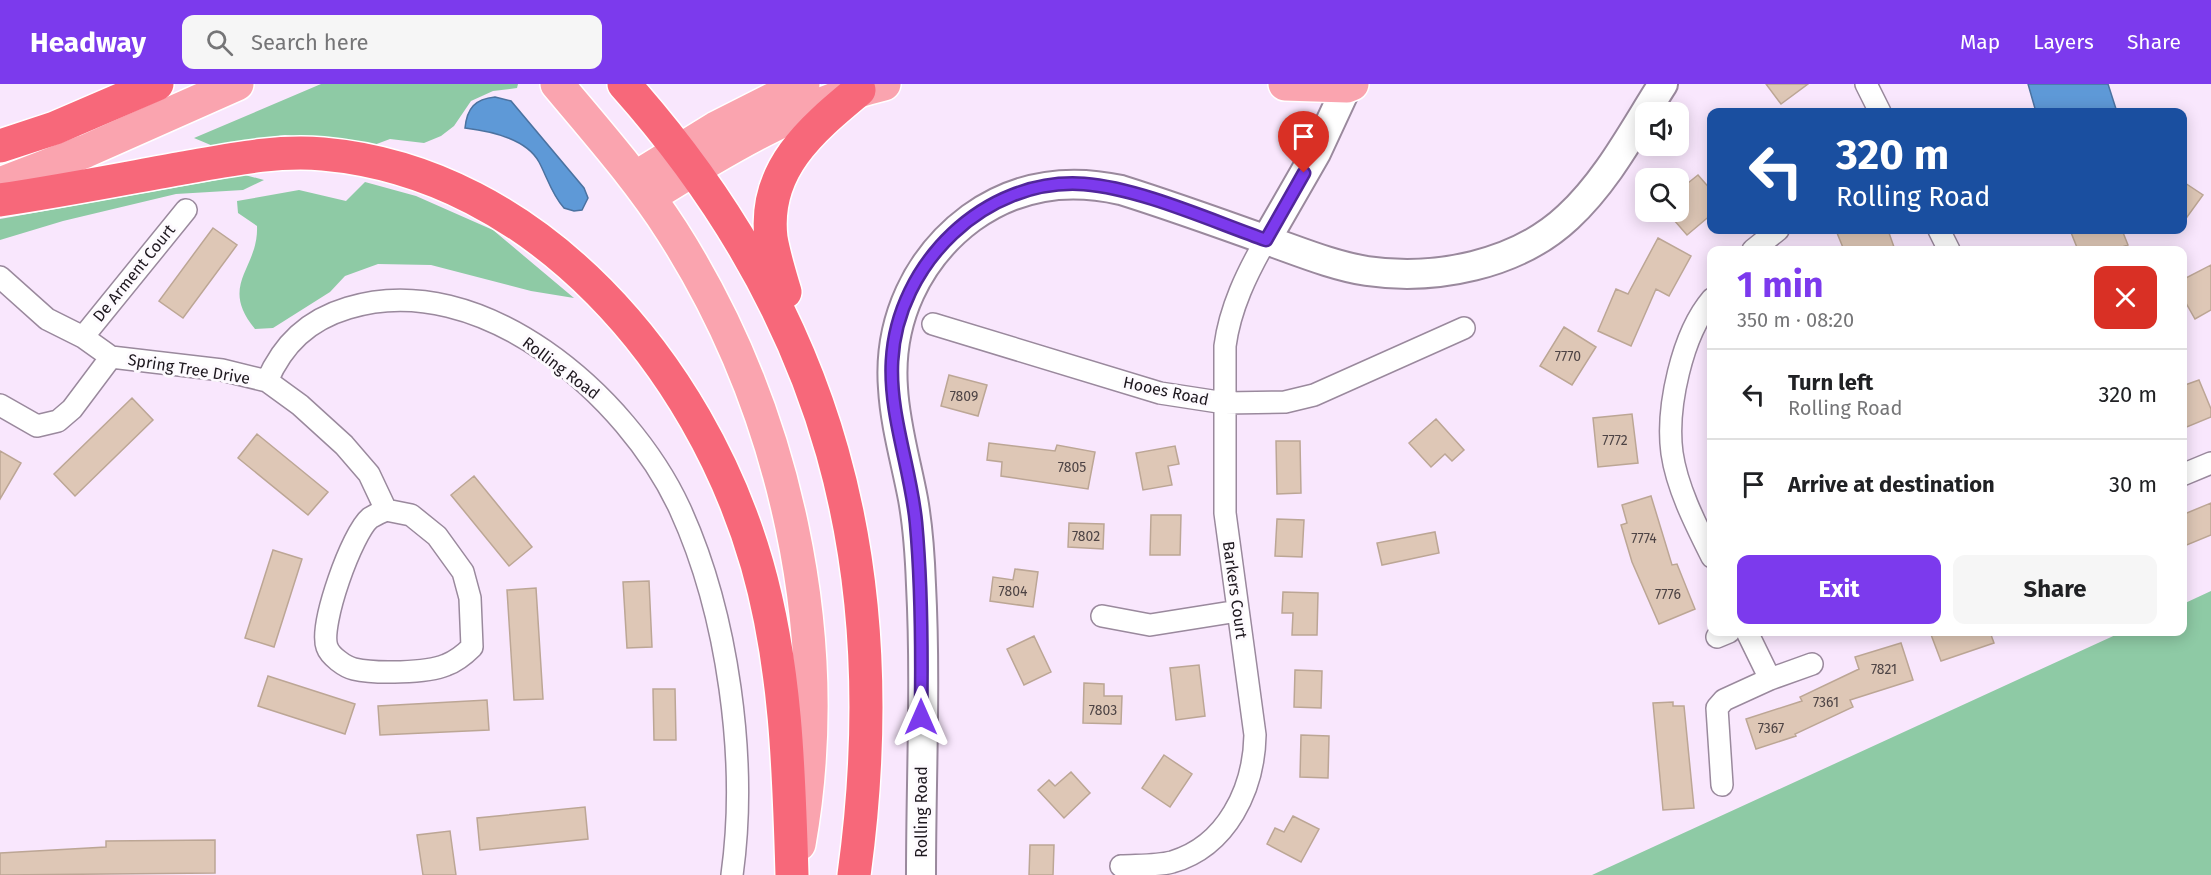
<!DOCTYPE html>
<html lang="en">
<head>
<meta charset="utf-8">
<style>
  body { margin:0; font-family:"Fira Sans",sans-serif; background:#f6f6f6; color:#202124; height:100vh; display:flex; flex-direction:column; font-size:22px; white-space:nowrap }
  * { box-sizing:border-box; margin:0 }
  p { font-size:20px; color:#757577 }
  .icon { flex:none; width:33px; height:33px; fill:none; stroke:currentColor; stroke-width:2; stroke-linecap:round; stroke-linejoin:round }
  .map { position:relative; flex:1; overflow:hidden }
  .side { position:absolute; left:1707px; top:162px; width:480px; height:390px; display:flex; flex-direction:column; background:#fff; border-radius:12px; box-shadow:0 3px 15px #0003 }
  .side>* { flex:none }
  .top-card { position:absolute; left:1707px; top:24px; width:480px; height:126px; border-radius:12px; box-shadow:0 3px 15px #0003; background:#1a4fa0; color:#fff; overflow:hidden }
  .fabs { position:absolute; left:1635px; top:18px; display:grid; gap:12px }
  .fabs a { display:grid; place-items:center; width:54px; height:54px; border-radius:12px; background:#fff; box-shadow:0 3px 15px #0003; font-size:30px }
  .pin { position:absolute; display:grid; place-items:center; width:51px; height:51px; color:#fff; margin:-62px -26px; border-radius:50% 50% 50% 0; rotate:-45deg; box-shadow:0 0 6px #0007 }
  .pin .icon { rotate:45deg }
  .me { position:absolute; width:66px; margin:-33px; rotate:0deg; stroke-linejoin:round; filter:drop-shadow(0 0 4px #0008) }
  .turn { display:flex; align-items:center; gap:21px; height:126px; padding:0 30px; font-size:27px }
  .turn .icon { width:78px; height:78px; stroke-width:2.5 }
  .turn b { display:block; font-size:42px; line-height:51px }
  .round { display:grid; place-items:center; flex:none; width:63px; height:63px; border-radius:12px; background:#f6f6f6 }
  .summary { display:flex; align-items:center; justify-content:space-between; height:102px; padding:0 30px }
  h1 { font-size:36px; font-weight:700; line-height:45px; color:#7c3aed }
  .button { display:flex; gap:12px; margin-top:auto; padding:12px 30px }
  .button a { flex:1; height:69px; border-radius:12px; background:#7c3aed; color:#fff; font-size:24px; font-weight:700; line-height:69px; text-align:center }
  .button a+a { background:#f6f6f6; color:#202124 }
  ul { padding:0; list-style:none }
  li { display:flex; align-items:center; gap:18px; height:90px; padding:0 30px; border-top:2px solid #e0e0e0 }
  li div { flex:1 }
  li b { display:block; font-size:22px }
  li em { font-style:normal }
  header { display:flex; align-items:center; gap:36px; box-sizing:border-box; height:84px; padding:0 30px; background:#7c3aed; color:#fff }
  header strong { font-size:28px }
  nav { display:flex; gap:33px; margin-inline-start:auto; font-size:21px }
  .search { width:420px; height:54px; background:#f6f6f6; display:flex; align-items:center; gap:15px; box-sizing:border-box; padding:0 21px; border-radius:12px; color:#757577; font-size:22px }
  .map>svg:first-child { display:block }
  .green { fill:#8ecaa5 }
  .water { fill:#5e99d7; stroke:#4b72a0; stroke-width:1.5 }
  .building { fill:#dec7b6; stroke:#bca695; stroke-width:1.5 }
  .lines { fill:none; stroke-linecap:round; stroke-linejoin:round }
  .street-casing { stroke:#9a899d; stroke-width:24 }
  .secondary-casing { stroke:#9a899d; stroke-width:32 }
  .primary-casing { stroke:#fff; stroke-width:36 }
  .highway-casing { stroke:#fff; stroke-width:36 }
  .street { stroke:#fff; stroke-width:21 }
  .secondary { stroke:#fff; stroke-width:28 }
  .primary { stroke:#faa4af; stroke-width:33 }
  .highway { stroke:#f7687a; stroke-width:33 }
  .route-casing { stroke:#51269a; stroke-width:15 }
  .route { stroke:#7c3aed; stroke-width:10 }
  .labels { text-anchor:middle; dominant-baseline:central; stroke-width:6; stroke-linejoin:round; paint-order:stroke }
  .number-label { font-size:14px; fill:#4e4445 }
  .street-label { font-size:16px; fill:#1e181f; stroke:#fdfafe }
</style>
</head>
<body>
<header>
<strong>Headway</strong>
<div class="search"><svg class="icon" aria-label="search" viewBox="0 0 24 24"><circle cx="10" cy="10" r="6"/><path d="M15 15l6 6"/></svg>Search here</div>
<nav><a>Map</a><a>Layers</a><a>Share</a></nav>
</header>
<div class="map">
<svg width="2211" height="791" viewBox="0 0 2211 791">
  <rect width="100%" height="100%" fill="#f9e7fd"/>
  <!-- green -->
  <path class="green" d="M321,0H518L517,4L493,7L471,17L454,42L441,52L424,59L390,55L374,61L285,51L213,62L194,54Z
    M245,91L264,96L243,106L176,110L63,137L0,156V135Z
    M365,98L416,112L493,146L574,214L531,207L431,181L378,180L345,192L330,208L273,244L255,245C218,200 259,185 257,142L238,129L237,117L299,106L346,117Z
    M2211,507V791H1592L2122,548H2182L2183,520Z"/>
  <!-- water -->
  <path class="water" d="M2028,0H2108L2117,28H2036Z
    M495,13L511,17L584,104L588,114L582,126L574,127L564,124C552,111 547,93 539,78C526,54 490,47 465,44C467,24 475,15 495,13Z"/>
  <!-- building -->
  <path class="building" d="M1766,0H1808L1781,20Z
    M1698,91L1712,107V130L1687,151L1667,128H1678V107Z
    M2182,97L2203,111L2182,140Z
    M213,144L237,161L183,234L159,217Z
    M1846,146H1888L1895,166H1844L1837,149Z
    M2070,146H2122L2128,161L2113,166H2078Z
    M1658,154L1691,172L1669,212L1656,205L1631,262L1598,247L1616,205L1628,210Z
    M2211,181V226L2195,235L2182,212V196Z
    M1564,243L1596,263L1572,301L1540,282Z
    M949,291L987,301L978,332L941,322Z
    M2199,296L2211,325V333L2182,345V302Z
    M132,314L153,336L75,412L54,390Z
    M1632,330L1638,379L1598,383L1593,334Z
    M1436,335L1464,366L1452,377L1445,370L1431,383L1409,359Z
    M257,350L328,408L308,431L238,374Z
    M1276,357H1300L1301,409L1277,410Z
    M989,359L1055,367L1057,361L1095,368L1088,405L1001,392L1002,378L987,376Z
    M1175,362L1179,380L1168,382L1172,401L1143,406L1136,369Z
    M0,367L21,379L0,415Z
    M474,392L532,463L509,482L451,411Z
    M1651,412L1672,481L1677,480L1695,525L1659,540L1632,478L1621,441L1627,439L1622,421Z
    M2211,419V451L2182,463V431Z
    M1151,431H1181L1180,471H1150Z
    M1277,435L1304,436L1302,473L1275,472Z
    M1069,439L1104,440L1103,465L1068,463Z
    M1435,448L1439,469L1382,481L1377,459Z
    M273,466L302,475L274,563L245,554Z
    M1015,485L1038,488L1033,523L990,517L993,493L1013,496Z
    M649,497L652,563L627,564L623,498Z
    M536,504L543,615L514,616L507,506Z
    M1283,508L1318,509L1317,551H1292L1293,529H1282Z
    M1930,548H1990L1994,559L1941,577Z
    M1034,552L1051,588L1024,601L1007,565Z
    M1901,559L1913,596L1850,616L1853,623L1795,650L1796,652L1756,665L1746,635L1802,617L1800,613L1859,585L1855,573Z
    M1199,581L1205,632L1176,636L1170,584Z
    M1295,586L1322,587L1321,624L1294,623Z
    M268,592L355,620L345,650L258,622Z
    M1084,599L1104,600V612H1122L1121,640L1083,639Z
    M653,605H675L676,656H654Z
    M487,616L489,646L380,651L378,622Z
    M1673,618V622H1684L1694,724L1663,726L1653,619Z
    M1301,651L1329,652L1328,694L1300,693Z
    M1164,671L1192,690L1170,723L1142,704Z
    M1071,688L1090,709L1064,734L1038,706L1049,696L1055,702Z
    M585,723L588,755L480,766L477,734Z
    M1293,732L1319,745L1301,778L1267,760L1275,744L1284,748Z
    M450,747L456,791H423L417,751Z
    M215,756V789L0,791V769L106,763V757Z
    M1030,761H1054L1053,791H1029Z"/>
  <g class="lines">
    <!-- street casing -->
    <g class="street-casing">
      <path id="street" d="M1866,0L1880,28
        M1939,146L1949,166
        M1753,166L1778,146
        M0,193L47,235L83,253L111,273L222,286L267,297L300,321L344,361L369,390L386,426
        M1712,215C1682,250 1666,324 1672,369C1677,404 1696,441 1712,473
        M933,240L1160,309L1225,319L1285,318L1314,311L1464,244
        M83,253L186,126
        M267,297C283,260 308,236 348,224C481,183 628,312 680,425C728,530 748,676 732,791
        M0,321L37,342L58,337L72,325L111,273
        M2182,391L2211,379
        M386,426L411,431L437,452L463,488L470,514L472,563C464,571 457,577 446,581C427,589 375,590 354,585C345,583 330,572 327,563C319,541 352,449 370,434C375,431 381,428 386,426Z
        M1102,532L1150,541L1238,527
        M1747,548L1770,595L1812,580
        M1717,553L1729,548
        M1722,701L1717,624L1724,616L1770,595
        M1121,782C1137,781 1157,782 1172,778C1227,762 1254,705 1255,651L1225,429V262C1230,224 1247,189 1266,156"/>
    </g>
    <!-- secondary casing -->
    <g class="secondary-casing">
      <path id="secondary" d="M1266,156L1316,69L1348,0
        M921,791C921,695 926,597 921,501C920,473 918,443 913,415C906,378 895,341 893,304C888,237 917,174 971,134C1017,101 1066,94 1121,106C1172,122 1222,140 1272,158C1303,169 1335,182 1367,187C1435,197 1517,181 1568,133C1608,96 1634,45 1663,0"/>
    </g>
    <!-- primary casing -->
    <g class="primary-casing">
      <path id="primary" d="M557,0C597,48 638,94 672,147C785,324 836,552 799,760
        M1285,0L1347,2L1352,0
        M635,94L716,44L803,0
        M0,100L86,67L237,0
        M649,113C724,66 798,21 884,0"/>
    </g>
    <!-- highway casing -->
    <g class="highway-casing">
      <path id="highway" d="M624,0C831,232 896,486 854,791
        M0,62L55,44L157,0
        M0,116C61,107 122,95 183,84C229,76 275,66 323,70C538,89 700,282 757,480C786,581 789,687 792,791
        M785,208C780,191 774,172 771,154C763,85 812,45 859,6"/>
    </g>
    <!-- street -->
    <use href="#street" class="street"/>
    <!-- secondary -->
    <use href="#secondary" class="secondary"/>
    <!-- primary -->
    <use href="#primary" class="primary"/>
    <!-- highway -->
    <use href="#highway" class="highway"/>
  </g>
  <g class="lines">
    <!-- route casing -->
    <g class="route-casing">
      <path id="route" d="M921,633C922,568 922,504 916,439C911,385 889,331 892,277C897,180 985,93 1084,100C1139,104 1212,137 1266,156L1304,89"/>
    </g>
    <!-- route -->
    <use href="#route" class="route"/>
  </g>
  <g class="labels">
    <!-- number labels -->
    <g class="number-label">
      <text x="1568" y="272">7770</text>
      <text x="964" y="312">7809</text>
      <text x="1615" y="356">7772</text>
      <text x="1072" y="383">7805</text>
      <text x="1086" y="452">7802</text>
      <text x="1644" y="454">7774</text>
      <text x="1013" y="507">7804</text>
      <text x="1668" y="510">7776</text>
      <text x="1884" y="585">7821</text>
      <text x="1826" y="618">7361</text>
      <text x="1103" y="626">7803</text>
      <text x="1771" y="644">7367</text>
    </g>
    <!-- street labels -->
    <g class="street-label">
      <text transform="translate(134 189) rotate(-51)">De Arment Court</text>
      <text transform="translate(561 284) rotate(37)">Rolling Road</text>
      <text transform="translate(189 285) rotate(9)">Spring Tree Drive</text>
      <text transform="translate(1166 307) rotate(12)">Hooes Road</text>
      <text transform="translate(1235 506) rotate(82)">Barkers Court</text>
      <text transform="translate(921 728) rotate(-90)">Rolling Road</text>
    </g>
  </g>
</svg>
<div class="fabs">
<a><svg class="icon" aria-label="sound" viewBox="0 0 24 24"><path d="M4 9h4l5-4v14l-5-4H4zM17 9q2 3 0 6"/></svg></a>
<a><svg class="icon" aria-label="search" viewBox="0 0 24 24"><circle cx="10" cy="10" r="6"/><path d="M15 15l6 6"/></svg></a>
</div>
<div class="pin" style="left:1304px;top:89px;background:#d93025"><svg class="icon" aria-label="arrive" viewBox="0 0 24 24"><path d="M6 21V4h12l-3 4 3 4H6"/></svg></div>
<svg class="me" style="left:921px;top:633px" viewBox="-20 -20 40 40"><path d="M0-17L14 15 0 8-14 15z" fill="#7c3aed" stroke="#fff" stroke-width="4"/></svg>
<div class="top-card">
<div class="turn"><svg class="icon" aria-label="left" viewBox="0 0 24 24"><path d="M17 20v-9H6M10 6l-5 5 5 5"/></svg><div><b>320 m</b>Rolling Road</div></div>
</div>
<section class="side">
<div class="summary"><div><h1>1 min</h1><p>350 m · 08:20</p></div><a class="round" style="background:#d93025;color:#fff"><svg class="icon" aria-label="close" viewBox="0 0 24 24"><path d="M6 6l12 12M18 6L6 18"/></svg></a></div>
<ul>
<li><svg class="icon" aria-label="left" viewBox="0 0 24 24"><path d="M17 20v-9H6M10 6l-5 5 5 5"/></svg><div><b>Turn left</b><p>Rolling Road</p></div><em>320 m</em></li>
<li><svg class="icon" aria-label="arrive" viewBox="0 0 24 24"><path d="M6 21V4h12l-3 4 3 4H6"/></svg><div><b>Arrive at destination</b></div><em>30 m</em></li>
</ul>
<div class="button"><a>Exit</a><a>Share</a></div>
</section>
</div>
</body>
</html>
